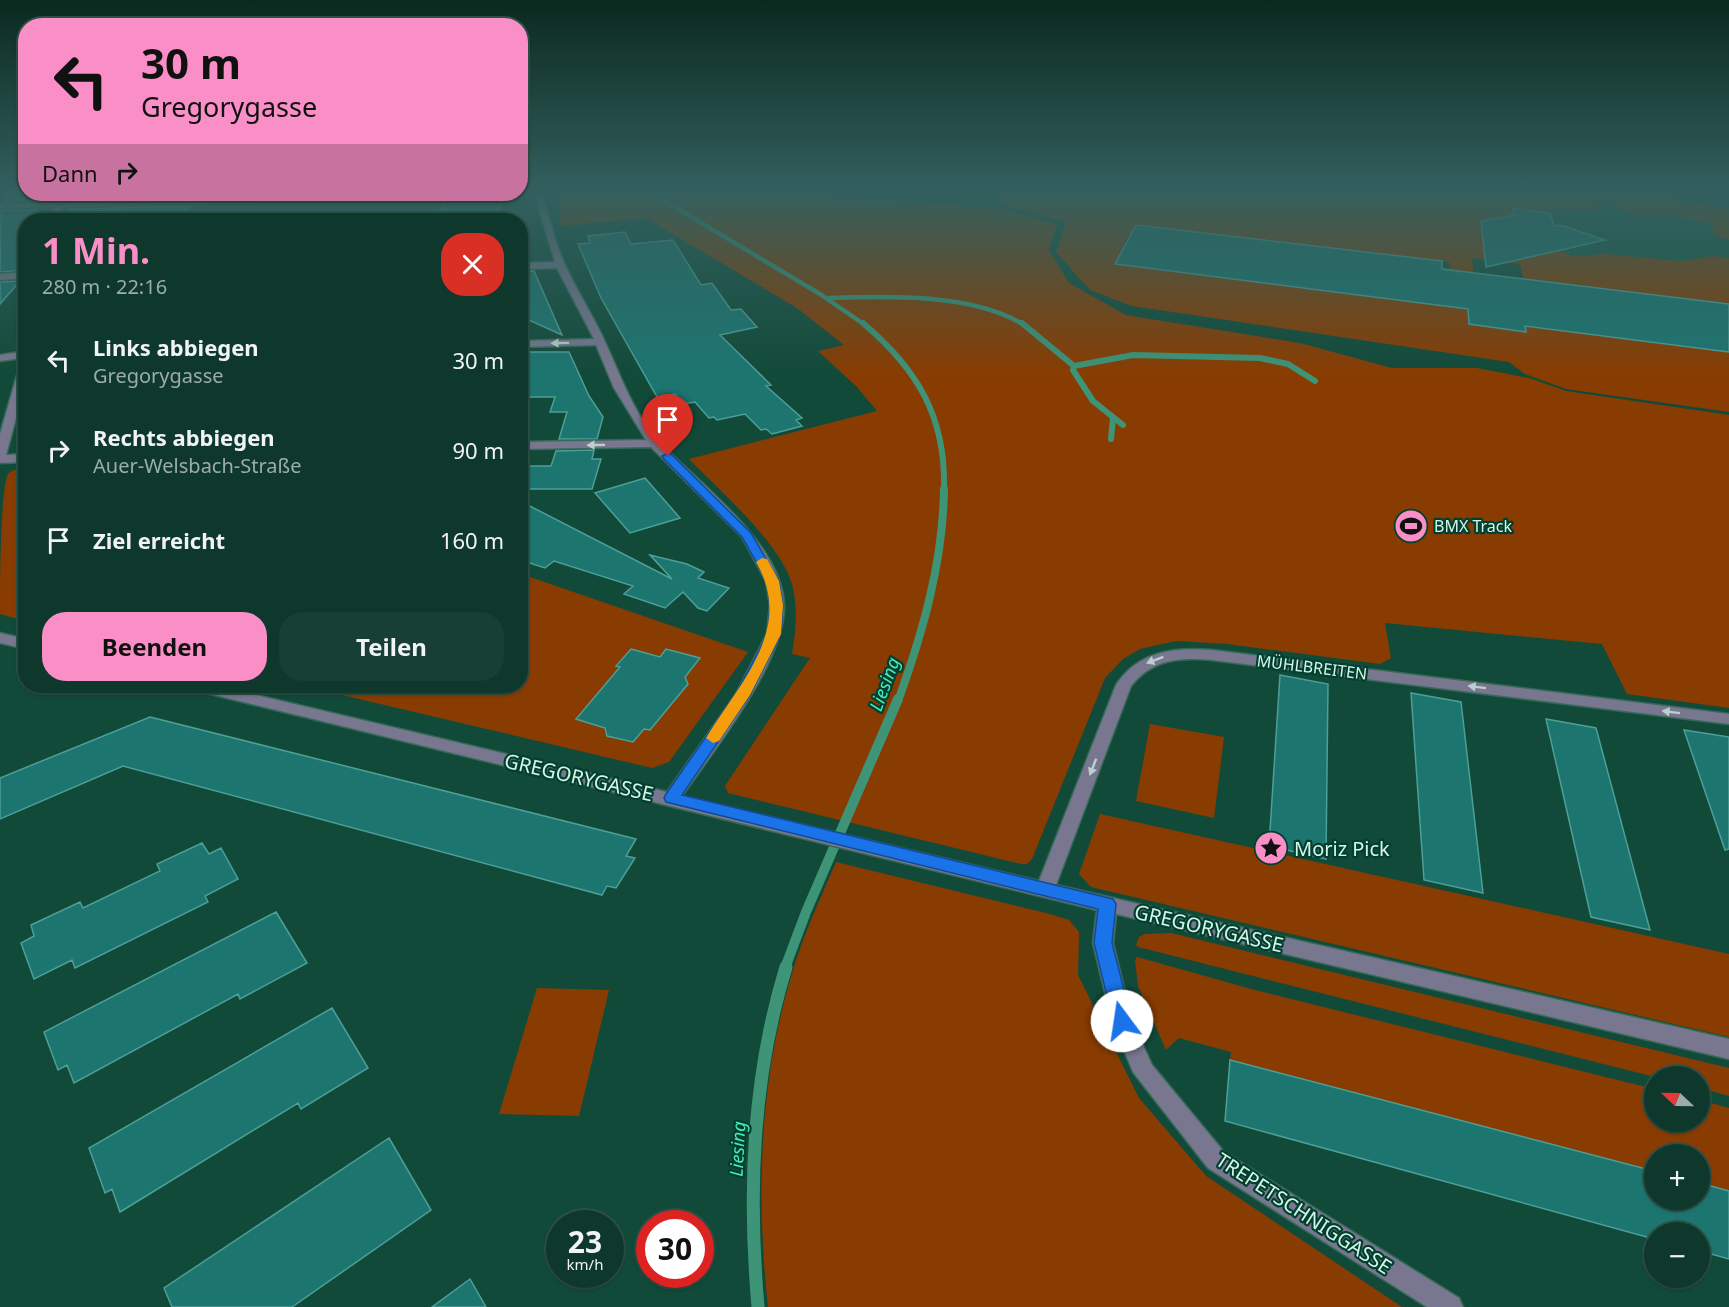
<!DOCTYPE html>
<html lang="de">
<head>
<meta charset="utf-8">
<style>
  body { margin:0; font-family:"Noto Sans",sans-serif; background:#173f33; color:#f1f3f6; height:100vh; display:flex; flex-direction:column; font-size:22px; white-space:nowrap }
  * { box-sizing:border-box; margin:0 }
  p { font-size:20px; color:#9baca9 }
  .icon { flex:none; width:33px; height:33px; fill:none; stroke:currentColor; stroke-width:2; stroke-linecap:round; stroke-linejoin:round }
  .map { position:relative; flex:1; overflow:hidden }
  .details { position:absolute; left:18px; top:213px; width:510px; height:480px; display:flex; flex-direction:column; background:#0e382b; border-radius:24px; box-shadow:0 2px 4px #0004,0 0 0 2px #2e5247 }
  .details>* { flex:none }
  .banner { position:absolute; left:18px; top:18px; width:510px; height:183px; border-radius:24px; box-shadow:0 2px 4px #0004,0 0 0 2px #2e5247; background:#fa8fc7; color:#111; overflow:hidden }
  .needle { width:39px; rotate:292deg }
  .fabs { position:absolute; left:1644px; top:1066px; display:grid; gap:12px }
  .fabs a { display:grid; place-items:center; width:66px; height:66px; border-radius:50%; background:#0e382b; box-shadow:0 2px 4px #0004,0 0 0 2px #2e5247; font-size:30px }
  .speed { position:absolute; left:546px; top:1210px; display:flex; gap:12px; font-size:30px; font-weight:700; text-align:center }
  .speed>* { display:grid; place-content:center; width:78px; height:78px; border-radius:50%; background:#0e382b; box-shadow:0 2px 4px #0004,0 0 0 2px #2e5247; line-height:1 }
  .speed small { font-size:15px; font-weight:400 }
  .speed .limit { border:9px solid #d22; background:#fff; color:#111 }
  .pin { position:absolute; display:grid; place-items:center; width:51px; height:51px; color:#fff; margin:-62px -26px; border-radius:50% 50% 50% 0; rotate:-45deg; box-shadow:0 0 6px #0007 }
  .pin .icon { rotate:45deg }
  .me { position:absolute; width:66px; margin:-33px; rotate:346deg; stroke-linejoin:round; filter:drop-shadow(0 0 4px #0008) }
  .turn { display:flex; align-items:center; gap:21px; height:126px; padding:0 24px; font-size:27px }
  .turn .icon { width:78px; height:78px; stroke-width:2.5 }
  .turn b { display:block; font-size:42px; line-height:51px }
  .then { display:flex; align-items:center; height:57px; padding:0 24px; background:#0003; gap:12px; font-size:22px }
  .round { display:grid; place-items:center; flex:none; width:63px; height:63px; border-radius:24px; background:#173f33 }
  .overview { display:flex; align-items:center; justify-content:space-between; height:102px; padding:0 24px }
  h1 { font-size:36px; font-weight:700; line-height:45px; color:#fa8fc7 }
  .cta { display:flex; gap:12px; margin-top:auto; padding:12px 24px }
  .cta a { flex:1; height:69px; border-radius:24px; background:#fa8fc7; color:#111; font-size:24px; font-weight:700; line-height:69px; text-align:center }
  .cta a+a { background:#173f33; color:#f1f3f6 }
  ul { padding:0; list-style:none }
  li { display:flex; align-items:center; gap:18px; height:90px; padding:0 24px }
  li div { flex:1 }
  li b { display:block; font-size:22px }
  li em { font-style:normal }
  .map>svg:first-child { display:block }
  .built { fill:#165743 }
  .green { fill:#893c01; fill-rule:evenodd }
  .lines { fill:none; stroke-linecap:round; stroke-linejoin:round }
  .stream-far4 { stroke:#3e9477; stroke-width:4.5 }
  .stream-far3 { stroke:#3e9477; stroke-width:6 }
  .stream-far2 { stroke:#3e9477; stroke-width:8 }
  .stream-far1 { stroke:#3e9477; stroke-width:10 }
  .stream { stroke:#3e9477; stroke-width:13 }
  .building { fill:#1d7570; stroke:#4d9f98; stroke-width:1.5 }
  .minor-casing { stroke:#356958; stroke-width:3 }
  .minor { fill:#79778f; fill-rule:evenodd }
  .oneway { fill:#b9d0cd }
  .route { fill:#1a73e8; stroke:#114b97; stroke-width:1.5 }
  .slow { fill:#f59e0b }
  .labels { text-anchor:middle; dominant-baseline:central; stroke-width:4.5; stroke-linejoin:round; paint-order:stroke }
  .poi-label { font-size:16px; fill:#d4f6e8; stroke:#023f2e; text-anchor:start }
  .street-label { font-size:16px; fill:#d4f6e8; stroke:#023f2e }
  .water-label { font-size:18px; font-style:italic; fill:#49ebba; stroke:#023f2e }
  .near-street-label { font-size:20px; fill:#d4f6e8; stroke:#023f2e }
  .near-poi-label { font-size:20px; fill:#d4f6e8; stroke:#023f2e; text-anchor:start }
</style>
</head>
<body>
<div class="map">
<svg width="1729" height="1307" viewBox="0 0 1729 1307">
  <rect width="100%" height="100%" fill="#124a39"/>
  <!-- built -->
  <path class="built" d="M1595,204L1607,205L1638,216H1672L1708,223L1713,225L1714,234L1729,240V258L1712,256L1681,261L1605,254L1572,256L1560,250L1564,249L1562,242L1600,245L1598,238L1588,233L1553,224L1549,208L1592,211L1597,210Z"/>
  <!-- green -->
  <path class="green" d="M557,193H772L992,207L1057,224L1049,250L1069,283L1126,315L1300,343L1392,368H1477L1529,378L1566,391L1729,415V708L1627,694L1602,644L1385,623L1391,658L1380,664L1227,644L1176,641L1140,649L1123,659L1105,678L1032,859L1027,864H1021L728,793L725,786L810,658L792,654C796,630 798,607 792,584C780,543 720,491 689,459L877,411L857,387L818,351L844,345L797,308L646,218L561,226Z
    M1001,193H1682L1673,194L1675,200L1729,209V240L1713,234V225L1708,223L1672,216H1638L1607,205L1595,204L1597,210L1592,211L1552,208L1549,209L1550,213L1541,210L1522,209L1515,220L1481,221L1482,229L1525,246L1560,250L1572,256L1605,254L1681,261L1712,256L1729,258V304L1636,292L1612,295L1610,289L1532,280L1652,336L1655,343L1729,352V412L1566,389L1525,374L1509,362L1132,306L1090,290L1056,252L1066,222L999,204ZM1136,225L1449,262L1450,280L1116,264L1124,247L1122,245L1126,244L1123,241L1128,240ZM1472,258L1520,264L1527,296H1520L1526,331L1469,324L1466,288L1475,289Z
    M25,467H26L25,621L0,614C0,588 0,491 8,474C12,470 20,468 25,467Z
    M521,574L748,652L669,762L652,768L308,687L520,686Z
    M1150,724L1224,737L1214,818L1136,801Z
    M1100,814L1729,954V1037L1091,887L1079,874Z
    M836,862L1050,914L1069,920L1079,932L1078,975L1139,1098L1206,1176L1402,1307H768C756,1196 759,1084 791,977C802,937 820,900 836,862Z
    M1171,933L1729,1068V1096L1700,1088V1077H1655L1138,947L1136,945L1139,937L1145,934Z
    M1137,957L1255,990L1654,1089V1122H1700V1100L1729,1108V1191L1700,1183V1155H1654V1171L1230,1060L1231,1052L1179,1038L1166,1050L1138,986L1135,960Z
    M537,988L609,990L579,1116L499,1114Z"/>
  <g class="lines">
    <!-- stream-far4 -->
    <path class="stream-far4" d="M659,193L663,200L820,294L865,325
      M829,298C887,296 973,293 1024,325"/>
    <!-- stream-far3 -->
    <path class="stream-far3" d="M863,323C918,370 946,417 944,490
      M1022,323L1074,366L1133,355L1260,358L1288,364L1315,381
      M1074,366L1073,370L1093,401L1123,425
      M1111,439L1113,418"/>
    <!-- stream-far2 -->
    <path class="stream-far2" d="M898,701C923,632 943,562 944,489"/>
    <!-- stream-far1 -->
    <path class="stream-far1" d="M785,968L806,912L898,699"/>
    <!-- stream -->
    <path class="stream" d="M758,1307C748,1192 752,1078 786,967"/>
  </g>
  <!-- building -->
  <path class="building" d="M7,193L26,194H43L41,200L4,202Z
    M91,194H204L200,197L83,199Z
    M504,199L492,220H433L448,200Z
    M190,206L181,214L104,217V220H61L63,215L70,209Z
    M1513,208L1550,213L1554,225L1567,227L1605,240L1486,267L1481,221L1514,215Z
    M1,210H38L35,220H26V270L0,272Z
    M1136,225L1442,261V269L1729,304V352L1525,326L1526,332L1469,324L1468,309L1115,264Z
    M625,232L631,244L673,240L701,285L712,283L731,310L741,309L757,327L720,335L771,385L766,386L802,418L796,420L802,426L772,434L766,429L761,430L745,414L717,420L714,417L709,418L695,402L684,404L675,394L657,397L601,298L578,244L590,243L588,236Z
    M520,271H534L562,335L520,316Z
    M20,281L0,304V282Z
    M520,352H569L589,396L603,417L597,439H559L567,412H550L555,397H520Z
    M594,450L592,459H601L592,489H520V466H551L556,451Z
    M645,478L680,518L630,533L595,493Z
    M520,501L672,579L650,555L687,564L704,572L698,578L729,588L707,611L698,608L683,592L665,608L624,594L633,586L554,561L545,568L520,560Z
    M631,649L660,657L666,649L700,658L685,677L688,684L650,730L644,729L633,742L607,736L605,728L576,719L620,667L616,666Z
    M1280,675L1328,684L1326,859L1269,846Z
    M1411,693L1461,702L1483,893L1424,880Z
    M150,717L636,839L626,856L635,858L616,888L607,886L602,895L123,766L0,819V778Z
    M1546,719L1596,728L1650,930L1591,917Z
    M1684,730L1729,737V849L1725,850Z
    M202,843L209,854L221,848L238,879L205,896L208,902L75,968L72,960L34,979L21,943L34,936L31,925L80,902L83,908L160,871L157,864Z
    M276,912L307,963L240,999L238,994L74,1083L67,1065L58,1070L44,1032Z
    M332,1008L368,1068L301,1109L298,1103L120,1212L112,1189L105,1193L89,1148Z
    M1230,1060L1654,1171V1200H1700V1183L1729,1191V1259L1700,1251V1233H1654V1239L1225,1121Z
    M389,1138L431,1210L292,1307H172L164,1288Z
    M470,1279L486,1307H432Z"/>
  <g class="lines">
    <!-- minor casing -->
    <g class="minor-casing">
      <path id="minor" d="M534,193H542C549,217 555,244 566,267C578,293 594,317 606,344C621,377 635,416 660,443C700,484 783,545 784,606C785,661 714,750 682,796L1039,881L1116,685C1138,651 1175,647 1212,650L1729,714V724L1212,660C1180,657 1152,659 1131,686L1056,885L1729,1039V1059L1116,914L1113,943L1132,1021L1152,1065L1224,1152L1459,1298L1463,1307H1427L1208,1168L1133,1072L1112,1021L1093,943L1097,910L194,690L192,686H218L667,792L736,694L767,634L770,605L766,581L742,537L651,447L520,449V442L646,440L614,388L596,345L520,347V341L594,339L557,268L520,269V263L555,262Z
        M57,194H64L63,202L413,194H490L486,196L62,207L59,220H51L54,207L0,208V204L55,202Z
        M26,272V278L0,280V274Z
        M26,351V381L6,455L26,454V462L0,463V434L22,358L0,361V355Z
        M0,633L26,639V649L0,643Z"/>
    </g>
    <!-- minor -->
    <use href="#minor" class="minor"/>
  </g>
  <!-- one-way arrows -->
  <defs><path id="oneway-solid" d="M-6-.8H1V-3.2L6.5 0L1 3.2V.8H-6Z" transform="scale(1.5)"/></defs>
  <g class="oneway">
    <use href="#oneway-solid" transform="translate(560 343) rotate(179)"/>
    <use href="#oneway-solid" transform="translate(596 445) rotate(179)"/>
    <use href="#oneway-solid" transform="translate(1155 660) rotate(159)"/>
    <use href="#oneway-solid" transform="translate(1477 687) rotate(-173)"/>
    <use href="#oneway-solid" transform="translate(1671 712) rotate(-173)"/>
    <use href="#oneway-solid" transform="translate(1093 767) rotate(111)"/>
  </g>
  <!-- sky -->
  <linearGradient id="sky" x2="0" y2="1"><stop stop-color="#0a291f"/><stop offset="0.51" stop-color="#33605f"/><stop offset="1" stop-color="#33605f" stop-opacity="0"/></linearGradient>
  <rect width="1729" height="376" fill="url(#sky)"/>
  <!-- route -->
  <path class="route" d="M668,453L671,454L751,533L779,581L783,605L781,634L750,695L682,795L1113,899L1116,904L1112,943L1132,1021L1129,1026L1122,1029L1115,1026L1113,1021L1094,943L1098,909L666,802L664,798L666,794L736,694L768,634L770,605L767,581L742,537L664,459L662,456Z"/>
  <!-- slow -->
  <path class="slow" d="M762,558L767,559L779,581L783,605L781,634L750,695L719,741L713,743L706,738C740,682 795,629 756,562Z"/>
  <!-- icons -->
  <defs>
    <g id="stadium-disc" transform="scale(1.725)"><circle r="9.5" fill="#fa8fc7" stroke="#023f2e"/><path d="M0-5a6.5 5 0 1 0 0 10a6.5 5 0 1 0 0-10ZM-3.5-1.8h7v3.6h-7Z" fill="#111"/></g>
    <g id="sight-disc" transform="scale(1.725)"><circle r="9.5" fill="#fa8fc7" stroke="#023f2e"/><path d="M0-6L1.8-2.2L6-1.7L2.9 1.2L3.7 5.4L0 3.3L-3.7 5.4L-2.9 1.2L-6-1.7L-1.8-2.2Z" fill="#111"/></g>
  </defs>
  <g fill-rule="evenodd">
    <use href="#stadium-disc" x="1411" y="526"/>
    <use href="#sight-disc" x="1271" y="848"/>
  </g>
  <g class="labels">
    <!-- poi labels -->
    <g class="poi-label">
      <text x="1434" y="526">BMX Track</text>
    </g>
    <!-- street labels -->
    <g class="street-label">
      <text transform="translate(1312 667) rotate(7)">MÜHLBREITEN</text>
    </g>
    <!-- water labels -->
    <g class="water-label">
      <text transform="translate(884 684) rotate(-70)">Liesing</text>
      <text transform="translate(737 1149) rotate(-87)">Liesing</text>
    </g>
    <!-- near-street labels -->
    <g class="near-street-label">
      <text transform="translate(579 777) rotate(13)">GREGORYGASSE</text>
      <text transform="translate(1209 928) rotate(13)">GREGORYGASSE</text>
      <text transform="translate(1304 1213) rotate(33)">TREPETSCHNIGGASSE</text>
    </g>
    <!-- near-poi labels -->
    <g class="near-poi-label">
      <text x="1294" y="848">Moriz Pick</text>
    </g>
  </g>
</svg>
<div class="fabs">
<a><svg class="needle" viewBox="-14 -14 28 28"><path d="M0-13l5 13h-10z" fill="#e53935"/><path d="M0 13l5-13h-10z" fill="#9baca9"/></svg></a>
<a>+</a>
<a>−</a>
</div>
<div class="speed"><div>23<small>km/h</small></div><div class="limit">30</div></div>
<div class="pin" style="left:668px;top:456px;background:#d93025"><svg class="icon" aria-label="arrive" viewBox="0 0 24 24"><path d="M6 21V4h12l-3 4 3 4H6"/></svg></div>
<svg class="me" style="left:1122px;top:1021px" viewBox="-20 -20 40 40"><circle r="19" fill="#fff"/><path d="M0-13L10 11 0 6-10 11z" fill="#1a73e8"/></svg>
<div class="banner">
<div class="turn"><svg class="icon" aria-label="left" viewBox="0 0 24 24"><path d="M17 20v-9H6M10 6l-5 5 5 5"/></svg><div><b>30 m</b>Gregorygasse</div></div>
<div class="then">Dann<svg class="icon" aria-label="right" viewBox="0 0 24 24"><path d="M7 20v-9h11M14 6l5 5-5 5"/></svg></div>
</div>
<section class="details">
<div class="overview"><div><h1>1 Min.</h1><p>280 m · 22:16</p></div><a class="round" style="background:#d93025;color:#fff"><svg class="icon" aria-label="close" viewBox="0 0 24 24"><path d="M6 6l12 12M18 6L6 18"/></svg></a></div>
<ul>
<li><svg class="icon" aria-label="left" viewBox="0 0 24 24"><path d="M17 20v-9H6M10 6l-5 5 5 5"/></svg><div><b>Links abbiegen</b><p>Gregorygasse</p></div><em>30 m</em></li>
<li><svg class="icon" aria-label="right" viewBox="0 0 24 24"><path d="M7 20v-9h11M14 6l5 5-5 5"/></svg><div><b>Rechts abbiegen</b><p>Auer-Welsbach-Straße</p></div><em>90 m</em></li>
<li><svg class="icon" aria-label="arrive" viewBox="0 0 24 24"><path d="M6 21V4h12l-3 4 3 4H6"/></svg><div><b>Ziel erreicht</b></div><em>160 m</em></li>
</ul>
<div class="cta"><a>Beenden</a><a>Teilen</a></div>
</section>
</div>
</body>
</html>
